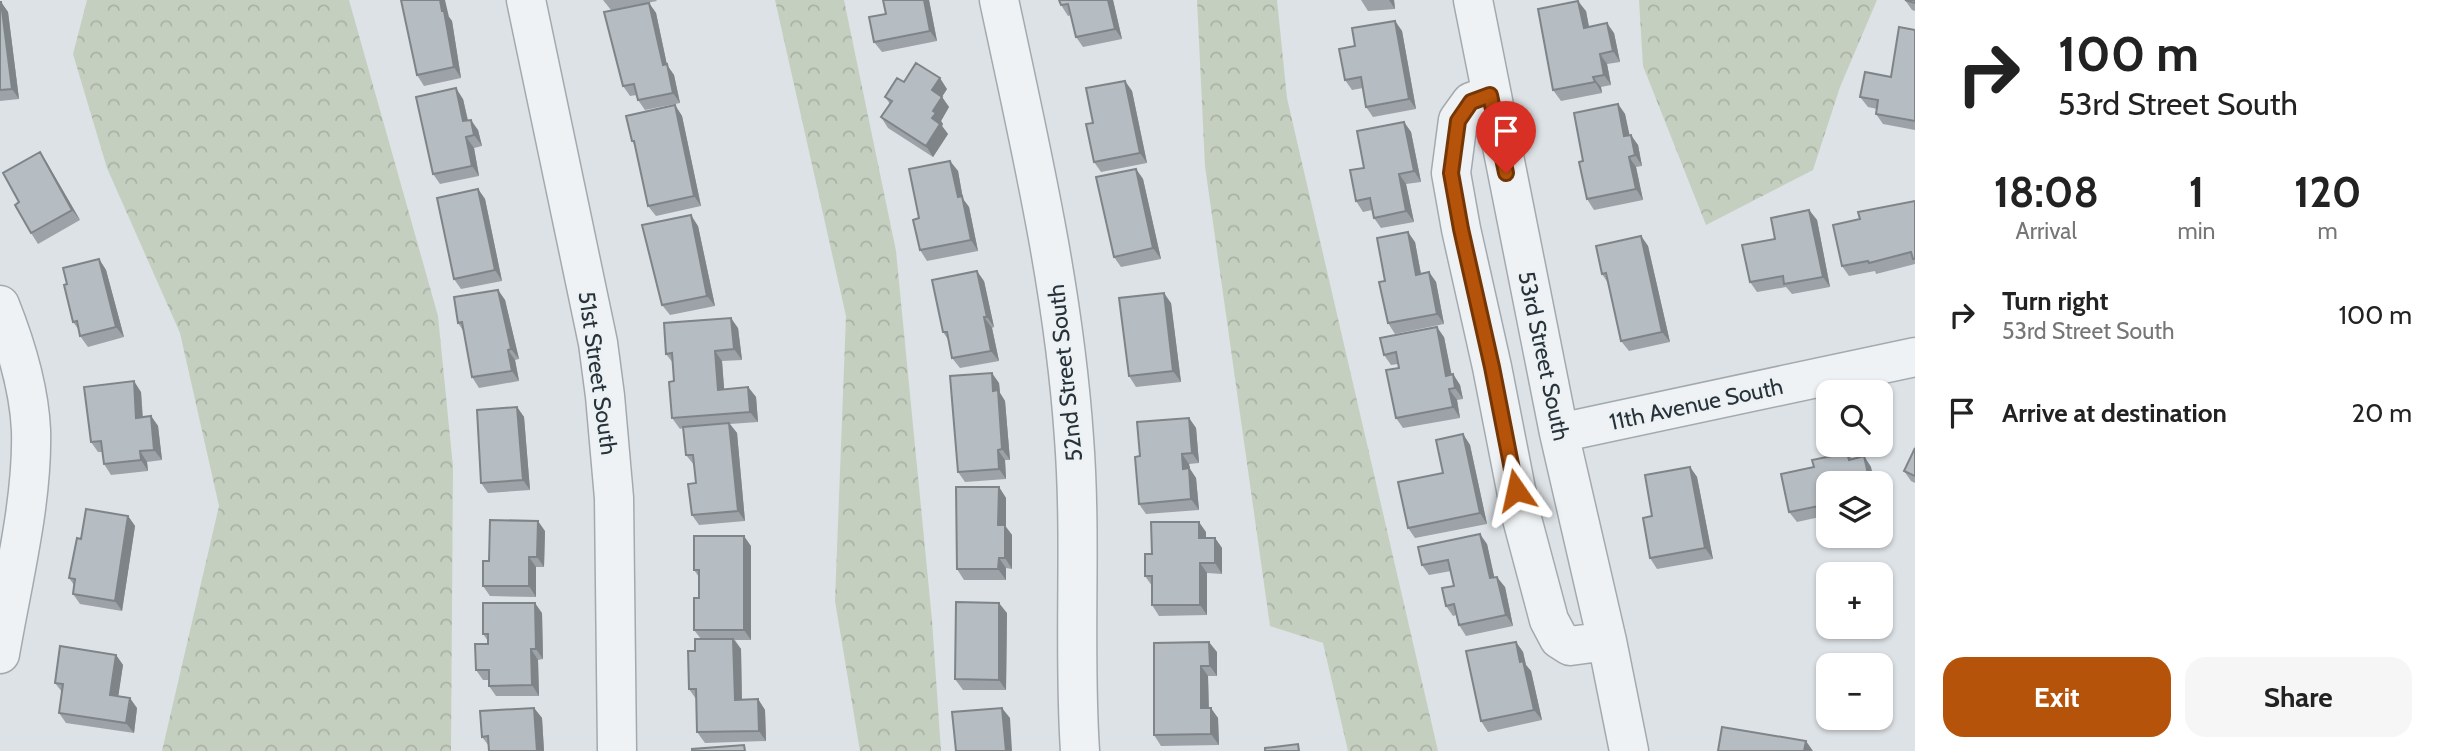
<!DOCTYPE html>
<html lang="en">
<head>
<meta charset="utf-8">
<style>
  body { margin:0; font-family:Cabin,sans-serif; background:#f6f6f6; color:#222; height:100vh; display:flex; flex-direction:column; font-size:26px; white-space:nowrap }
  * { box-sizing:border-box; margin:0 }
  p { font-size:23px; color:#767676 }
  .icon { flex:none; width:38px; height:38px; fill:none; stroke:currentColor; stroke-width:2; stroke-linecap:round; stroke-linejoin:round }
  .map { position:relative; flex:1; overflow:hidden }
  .drawer { display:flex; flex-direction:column; background:#fff; width:525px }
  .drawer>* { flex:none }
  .guide { background:#fff; color:#222; overflow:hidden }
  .fabs { position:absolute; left:1816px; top:380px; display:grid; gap:14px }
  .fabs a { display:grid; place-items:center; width:77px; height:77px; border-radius:14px; background:#fff; box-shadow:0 2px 5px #0004; font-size:35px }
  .pin { position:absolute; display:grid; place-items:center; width:60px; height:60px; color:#fff; margin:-72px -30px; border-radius:50% 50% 50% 0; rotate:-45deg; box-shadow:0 0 7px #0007 }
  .pin .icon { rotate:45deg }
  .me { position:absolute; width:77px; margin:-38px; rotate:349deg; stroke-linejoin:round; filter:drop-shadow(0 0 5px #0008) }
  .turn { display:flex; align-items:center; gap:24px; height:147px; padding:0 28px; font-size:32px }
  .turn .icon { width:91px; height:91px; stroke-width:2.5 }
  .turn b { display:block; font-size:49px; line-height:60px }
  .eta { display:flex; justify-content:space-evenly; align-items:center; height:119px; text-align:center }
  .eta b { font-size:42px; font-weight:700; line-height:49px }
  .button { display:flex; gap:14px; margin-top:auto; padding:14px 28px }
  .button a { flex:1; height:80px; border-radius:21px; background:#b45309; color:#fff; font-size:28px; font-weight:700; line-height:80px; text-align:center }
  .button a+a { background:#f6f6f6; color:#222 }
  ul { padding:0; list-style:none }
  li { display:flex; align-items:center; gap:21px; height:98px; padding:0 28px }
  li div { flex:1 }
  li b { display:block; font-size:26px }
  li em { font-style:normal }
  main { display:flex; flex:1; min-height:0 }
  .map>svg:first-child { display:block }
  .forest { fill:url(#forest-crowns) }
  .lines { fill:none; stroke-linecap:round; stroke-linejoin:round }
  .minor-casing { stroke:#a3aaaf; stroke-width:41 }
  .minor { stroke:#eff2f4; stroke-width:38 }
  .wall { fill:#9ca2a7 }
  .shaded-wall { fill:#7f8488 }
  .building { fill:#b5bcc2; stroke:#7f8488; stroke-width:2 }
  .route-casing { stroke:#753606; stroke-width:18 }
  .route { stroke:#b45309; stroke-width:12 }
  .labels { text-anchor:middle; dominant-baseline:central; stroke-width:5; stroke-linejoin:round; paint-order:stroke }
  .street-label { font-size:23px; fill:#28323b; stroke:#ecf1f4 }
</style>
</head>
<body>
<main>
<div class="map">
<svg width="1915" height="751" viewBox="0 0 1915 751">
  <defs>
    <pattern id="forest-crowns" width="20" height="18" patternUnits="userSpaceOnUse" patternTransform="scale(1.75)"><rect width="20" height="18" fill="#c5cfbf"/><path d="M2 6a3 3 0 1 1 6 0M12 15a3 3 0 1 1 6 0" fill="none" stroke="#a9b2a5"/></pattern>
  </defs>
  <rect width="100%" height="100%" fill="#dde2e6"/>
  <!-- forest -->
  <path class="forest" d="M87,0H349L438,316L453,467L451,751H162L219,506L180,333L107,168L73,54Z
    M775,0H844L896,251L932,620L941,751H860L835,601L846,316Z
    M1197,0H1277L1287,98L1438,751H1348L1323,643L1270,626L1205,166Z
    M1639,0H1877L1840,87L1813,170L1706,225L1643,66Z"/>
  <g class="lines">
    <!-- minor casing -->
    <g class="minor-casing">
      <path id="minor" d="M526,0L598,343L605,396L614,498L617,751
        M999,0C1030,145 1064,290 1074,438C1082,543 1073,647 1080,751
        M1473,0L1559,433L1607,641L1629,751
        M1490,95L1471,102L1458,120L1451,173L1461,229L1492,367L1521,515L1549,620L1559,639L1570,646L1607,641
        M0,305C16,345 29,387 31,430C33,502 12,583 0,654
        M1559,433L1915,357"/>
    </g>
    <!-- minor -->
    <use href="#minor" class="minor"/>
  </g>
  <!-- wall -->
  <path class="wall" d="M603,0H656L657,1L611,10Z
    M883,0H929L937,41L882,52L874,42L886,14Z
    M1059,0H1113L1122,39L1083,47L1076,37L1071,15L1068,16L1061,5Z
    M1361,0H1394L1395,9L1368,11Z
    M1905,0H1915V11L1912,10Z
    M0,2H1L8,12L19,99L0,101Z
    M649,3L656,13L667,65L674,75L680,103L645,110L638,100L637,95L630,96L623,86Z
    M1586,11L1589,27L1614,33L1620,62L1607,64L1611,85L1601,87L1602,93L1561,101L1553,90Z
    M449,17L452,21L461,78L424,86L417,75Z
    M1395,21L1402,31L1416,109L1373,117L1366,107L1363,88L1352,90L1345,80L1355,46Z
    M1915,30V130L1883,124L1876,114L1877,109L1868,107L1860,97L1891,77Z
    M1125,81L1132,91L1147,163L1101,172L1094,162L1093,123Z
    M904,82L947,89L942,97L949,107L941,121L943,124L942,126L948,134L933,157L888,128L881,117L890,104L885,97Z
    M463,99L468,120L478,130L482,146L474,148L479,176L440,184L433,174Z
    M1618,104L1625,114L1629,135L1638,145L1642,166L1636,167L1643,200L1594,210L1587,199L1583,161Z
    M675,105L682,116L701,206L656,216L648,206L636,147L632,141Z
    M1404,122L1411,132L1421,182L1406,184L1414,222L1381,228L1374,218L1372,210L1363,212L1356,201L1364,168Z
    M950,161L958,171L963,199L969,207L978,251L927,261L920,250L919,218Z
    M47,163L80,220L38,244L31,233L19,202Z
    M1136,169L1143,179L1161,259L1121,267L1114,257Z
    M478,189L485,199L502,281L461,289L454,279Z
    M1915,201V264L1876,274L1875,271L1849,276L1842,266L1860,219Z
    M1809,210L1817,220L1830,287L1792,294L1786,287L1757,292L1750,282L1775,239Z
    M698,226L715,306L670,315L662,305Z
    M1641,236L1648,246L1670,342L1629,351L1621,341L1608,283L1602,274Z
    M1415,242L1421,274L1429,272L1436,282L1444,324L1395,334L1388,323L1385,281Z
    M99,259L106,270L124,337L88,347L80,336L79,330L73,322L67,284Z
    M984,281L994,327L992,328L999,361L960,368L952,358L949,341L943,332Z
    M498,290L505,300L519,359L515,360L519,381L479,388L472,377L464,332L458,323Z
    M1171,303L1181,382L1136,387L1129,376Z
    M738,328L742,360L722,361L724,389L748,387L756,397L758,422L730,424L737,433L745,521L699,525L692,515L696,483L694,465L686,455L683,428L680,429L672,418L674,381L673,363L666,354Z
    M1444,337L1451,375L1453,374L1460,385L1463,399L1457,400L1460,418L1403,428L1396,418L1399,368L1398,364L1391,365L1384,355Z
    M999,383L1000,393L1005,401L1010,460H1005L1006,479L965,482L958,472Z
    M141,392L143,417L151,416L158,426L162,460L147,462L148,471L111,475L104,464L102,452H98L91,442Z
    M517,407L524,417L530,490L488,493L481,483Z
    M1189,418L1196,428L1199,463L1189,464L1190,469L1196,478L1199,510L1146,514L1139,504L1140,456Z
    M1463,434L1470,445L1487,524L1415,538L1408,528L1443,473Z
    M1915,448V483L1911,481L1904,471Z
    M1847,453L1852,459L1864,456L1871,467L1829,483V515L1797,522L1789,512L1814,467Z
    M1690,467L1697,477L1713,559L1657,569L1650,558L1652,516Z
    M999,487L1006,498V527L1012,535V569L1006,568V580H964L957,569Z
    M128,516L135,526L122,611L80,604L73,594L74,585L69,578L81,539Z
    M545,531L544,567H536V597L490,596L483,586L489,561Z
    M1206,532V538H1215L1222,548V574L1207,573V615L1159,616L1152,605V586L1145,576L1152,554Z
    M1487,544L1494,577L1505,587L1513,626L1466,636L1459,625L1456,615L1453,616L1446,606L1454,586L1451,571L1429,575L1422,565Z
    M751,546V640H735L741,649L742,700L758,699L765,710L766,741L705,743L697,732L696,699L689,689L695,651L701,639L694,630L699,598V577L694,570Z
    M542,613L543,659L538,660L539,696H496L489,686V680H483L476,670L488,644V641L483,634Z
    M1007,613L1006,690H963L955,679Z
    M1516,642L1523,652L1526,665L1531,671L1542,720L1488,732L1481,721Z
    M1154,643L1217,652V676H1208L1209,708L1218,718L1219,745L1161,746L1154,735Z
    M116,655L123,665L118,696L137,708L134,733L66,723L59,713L62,692L55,683Z
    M534,708L542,718L544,751H489V746L482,737Z"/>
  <!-- shaded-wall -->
  <path class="shaded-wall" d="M440,0H445L449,17L452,21L461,78L454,67Z
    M924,0H929L937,41L930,31Z
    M1108,0H1113L1122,39L1115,29Z
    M1389,0H1394L1395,9Z
    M1578,1L1586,11L1591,38L1584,28Z
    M1,2L8,12L19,99L12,89Z
    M649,3L656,13L667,65L674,75L680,103L673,93L663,65Z
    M1395,21L1402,31L1416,109L1409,99Z
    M1607,23L1614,33L1620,62L1613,51Z
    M1600,54L1607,64L1611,85L1604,75Z
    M1593,77L1601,87L1602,93L1595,82Z
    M940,78L947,89L939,101L932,90Z
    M1125,81L1132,91L1147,163L1140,153Z
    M456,88L463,99L470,131L463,121Z
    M942,97L949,107L941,121L943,124L942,126L948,134L933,157L926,146L932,118L933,111Z
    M1618,104L1625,114L1632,146L1624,136Z
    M675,105L682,116L701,206L694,196Z
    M471,120L478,130L482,146L474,135Z
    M1404,122L1411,132L1421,182L1414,171Z
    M1631,135L1638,145L1642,166L1635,155Z
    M466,137L474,148L479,176L472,166Z
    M40,152L47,163L80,220L72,210Z
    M1629,157L1636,167L1643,200L1636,189Z
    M950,161L958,171L963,199L969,207L978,251L971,240L958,197Z
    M1136,169L1143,179L1161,259L1153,248Z
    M1399,174L1406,184L1414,222L1406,211Z
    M478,189L485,199L502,281L495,270Z
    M1809,210L1817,220L1830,287L1823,277Z
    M691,215L698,226L715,306L707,296Z
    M1408,232L1415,242L1423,285L1416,275Z
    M1641,236L1648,246L1670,342L1662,332Z
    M99,259L106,270L124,337L116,327Z
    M977,271L984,281L994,327L987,317Z
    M1429,272L1436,282L1444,324L1437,314Z
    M498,290L505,300L519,359L511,349Z
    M1164,293L1171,303L1181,382L1173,371Z
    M984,317L992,328L999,361L991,351Z
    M731,318L738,328L742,360L734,349Z
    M1437,327L1444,337L1454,386L1446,376Z
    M508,350L515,360L519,381L512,371Z
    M715,351L722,361L725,400L718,390Z
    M992,373L999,383L1000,393L1005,401L1010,460L1002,449L993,391Z
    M1453,374L1460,385L1463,399L1455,388Z
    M134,381L141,392L143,428L136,418Z
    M748,387L756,397L758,422L750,412Z
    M1449,389L1457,400L1460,418L1453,407Z
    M517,407L524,417L530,490L523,480Z
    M151,416L158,426L162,460L154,450Z
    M1189,418L1196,428L1199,463L1192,453Z
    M729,423L737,433L745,521L738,511Z
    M1463,434L1470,445L1487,524L1480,513Z
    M998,450L1005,460L1006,479L999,469Z
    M140,451L147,462L148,471L141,460Z
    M1182,454L1189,464L1190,469L1196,478L1199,510L1191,499L1183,469Z
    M1864,456L1871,467L1875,483H1870Z
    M1690,467L1697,477L1713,559L1705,548Z
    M999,487L1006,498V527L1012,535V569L1005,558L998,525Z
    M128,516L135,526L122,611L115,601Z
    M538,521L545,531L544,567L537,557Z
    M1199,522L1206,532V548L1199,538Z
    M1480,534L1487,544L1497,589L1490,578Z
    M744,536L751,546V640L744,630Z
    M1215,538L1222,548V574L1215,563Z
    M529,557L536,567V597L529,586Z
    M999,558L1006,568V580L998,569Z
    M1200,563L1207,573V615L1200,605Z
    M1497,577L1505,587L1513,626L1506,615Z
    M535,603L542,613L543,659L536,649Z
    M999,603L1007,613L1006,690L999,680Z
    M733,639L741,649L742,710L735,700Z
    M1209,642L1217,652V676L1210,666Z
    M1516,642L1523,652L1526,665L1531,671L1542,720L1534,710L1520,662Z
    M531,649L538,660L539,696L532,685Z
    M116,655L123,665L117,705L110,695Z
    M1201,666L1208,676L1209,719L1201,708Z
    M130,698L137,708L134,733L126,723Z
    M758,699L765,710L766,741L759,731Z
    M534,708L542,718L544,751H537Z
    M1002,708L1010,718L1012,751H1006Z
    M1211,708L1218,718L1219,745L1211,734Z
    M1806,741L1813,751H1804Z"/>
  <!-- building -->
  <path class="building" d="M401,0H440L442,11H444L454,67L417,75Z
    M883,0H924L930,31L874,42L869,17L886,14Z
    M1059,0H1108L1115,29L1076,37L1068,4L1061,5Z
    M1905,0H1915V3Z
    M1578,1L1584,28L1607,23L1613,51L1600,54L1604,75L1593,77L1595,82L1553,90L1538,9Z
    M0,2H1L12,89L0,90Z
    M649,3L663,65L667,64L673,93L638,100L634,84L623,86L604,12Z
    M1395,21L1409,99L1366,107L1361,77L1345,80L1339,49L1355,46L1352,28Z
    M1899,27L1915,30V121L1876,114L1878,100L1860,97L1865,72L1891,77Z
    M916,63L940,78L932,90L942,97L933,111L936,113L932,118L940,124L926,146L881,117L892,101L885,97L897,78L904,82Z
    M1125,81L1140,153L1094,162L1086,124L1093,123L1086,88Z
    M456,88L463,121L471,120L474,135L466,137L472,166L433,174L416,97Z
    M1618,104L1624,136L1631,135L1635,155L1629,157L1636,189L1587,199L1579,162L1583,161L1574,113Z
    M675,105L694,196L648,206L634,141H632L626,116Z
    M1404,122L1414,171L1399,174L1406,211L1374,218L1370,198L1356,201L1350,170L1364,168L1357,131Z
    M40,152L72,210L31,233L15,205L19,202L3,173Z
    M950,161L958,197L962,196L971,240L920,250L913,220L919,218L909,169Z
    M1136,169L1153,248L1114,257L1096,177Z
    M478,189L495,270L454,279L437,198Z
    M1915,201V259H1913L1911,252L1869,263L1868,261L1842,266L1833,225L1860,219L1858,212Z
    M1809,210L1823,277L1784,284L1783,276L1750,282L1742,245L1775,239L1771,218Z
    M691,215L707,296L662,305L642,225Z
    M1408,232L1416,275L1429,272L1437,314L1388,323L1379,282L1385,281L1377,238Z
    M1641,236L1662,332L1621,341L1606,273L1602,274L1596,246Z
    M99,259L116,327L80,336L77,321L73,322L64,285L67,284L63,268Z
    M977,271L987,317H984L991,351L952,358L947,332H943L932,280Z
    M498,290L511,349L508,350L512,371L472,377L462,322L458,323L454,297Z
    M1164,293L1173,371L1129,376L1119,298Z
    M731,318L734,349L715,351L718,390L748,387L750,412L672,418L669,382L674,381L672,353L666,354L664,323Z
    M1437,327L1446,376L1453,374L1455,388L1449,389L1453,407L1396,418L1386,370L1399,368L1396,352L1384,355L1380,338Z
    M992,373L993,391L998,390L1002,449L998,450L999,469L958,472L950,376Z
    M134,381L136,418L151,416L154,450L140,451L141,460L104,464L101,441L91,442L84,387Z
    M517,407L523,480L481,483L477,410Z
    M1189,418L1192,453L1182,454L1183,469L1189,468L1191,499L1139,504L1135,457L1140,456L1137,422Z
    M729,423L738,511L692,515L688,484L696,483L693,455H686L683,427Z
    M1463,434L1480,513L1408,528L1398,482L1443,473L1436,440Z
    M1915,448V476L1904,471Z
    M1847,453L1849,460L1864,456L1870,483H1829V504L1789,512L1781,474L1814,467L1812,460Z
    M1690,467L1705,548L1650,558L1643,518L1652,516L1645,475Z
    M956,487H999L998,525H1005V558H999L998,569H957Z
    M86,509L128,516L115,601L73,594L75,579L69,578L77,538L81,539Z
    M490,520L538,521L537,557H529V586H483V561H489Z
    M1151,522H1199V538H1215V563H1200V605H1152V576H1145V554H1152Z
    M1480,534L1490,578L1497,577L1506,615L1459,625L1454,604L1446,606L1442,588L1454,586L1448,560L1422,565L1418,547Z
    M694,536H744V630H694V598H699V570H694Z
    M956,602L999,603V680L955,679Z
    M483,603H535L536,649H531L532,685L489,686V670H476L475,644H488V634H483Z
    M695,639H733L735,700L758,699L759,731L697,732L696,689H689L688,651H695Z
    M1209,642L1210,666H1201V708H1211V734L1154,735V643Z
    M1516,642L1520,662L1523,661L1534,710L1481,721L1466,651Z
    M60,646L116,655L110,695L130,698L126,723L59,713L63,684L55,683Z
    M534,708L537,751H489L488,736L482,737L480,711Z
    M1002,708L1006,751H956L952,712Z
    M1722,727L1806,741L1804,751H1718Z
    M1298,744L1299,751H1265V748Z
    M744,745L745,751H692V749Z"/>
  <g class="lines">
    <!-- route casing -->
    <g class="route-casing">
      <path id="route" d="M1506,173L1490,95L1471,102L1458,121L1451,173L1461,229L1492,367L1516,490"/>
    </g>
    <!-- route -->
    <use href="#route" class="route"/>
  </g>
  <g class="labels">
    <!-- street labels -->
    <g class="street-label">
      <text transform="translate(1544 356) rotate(78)">53rd Street South</text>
      <text transform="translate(598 373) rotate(82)">51st Street South</text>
      <text transform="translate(1065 373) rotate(-96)">52nd Street South</text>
      <text transform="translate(1696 404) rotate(-12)">11th Avenue South</text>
    </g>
  </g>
</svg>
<div class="fabs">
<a><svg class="icon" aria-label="search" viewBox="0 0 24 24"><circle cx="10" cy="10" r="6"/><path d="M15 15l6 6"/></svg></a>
<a><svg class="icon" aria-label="layers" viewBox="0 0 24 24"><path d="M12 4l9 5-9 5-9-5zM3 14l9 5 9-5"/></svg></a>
<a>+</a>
<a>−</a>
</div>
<div class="pin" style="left:1506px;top:173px;background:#d93025"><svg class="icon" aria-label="arrive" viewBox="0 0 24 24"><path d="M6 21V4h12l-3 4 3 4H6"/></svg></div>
<svg class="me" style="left:1516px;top:490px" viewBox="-20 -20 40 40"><path d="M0-17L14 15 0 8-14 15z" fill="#b45309" stroke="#fff" stroke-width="4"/></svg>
</div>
<section class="drawer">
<div class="guide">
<div class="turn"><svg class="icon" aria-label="right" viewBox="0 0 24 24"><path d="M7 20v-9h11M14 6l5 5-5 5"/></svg><div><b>100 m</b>53rd Street South</div></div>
</div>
<div class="eta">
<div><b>18:08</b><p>Arrival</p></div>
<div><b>1</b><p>min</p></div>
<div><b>120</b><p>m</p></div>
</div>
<ul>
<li><svg class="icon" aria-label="right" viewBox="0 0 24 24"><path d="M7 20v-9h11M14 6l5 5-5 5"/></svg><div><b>Turn right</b><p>53rd Street South</p></div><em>100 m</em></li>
<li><svg class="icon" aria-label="arrive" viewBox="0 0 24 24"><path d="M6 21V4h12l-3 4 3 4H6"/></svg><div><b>Arrive at destination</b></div><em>20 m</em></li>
</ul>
<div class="button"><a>Exit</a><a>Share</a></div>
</section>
</main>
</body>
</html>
